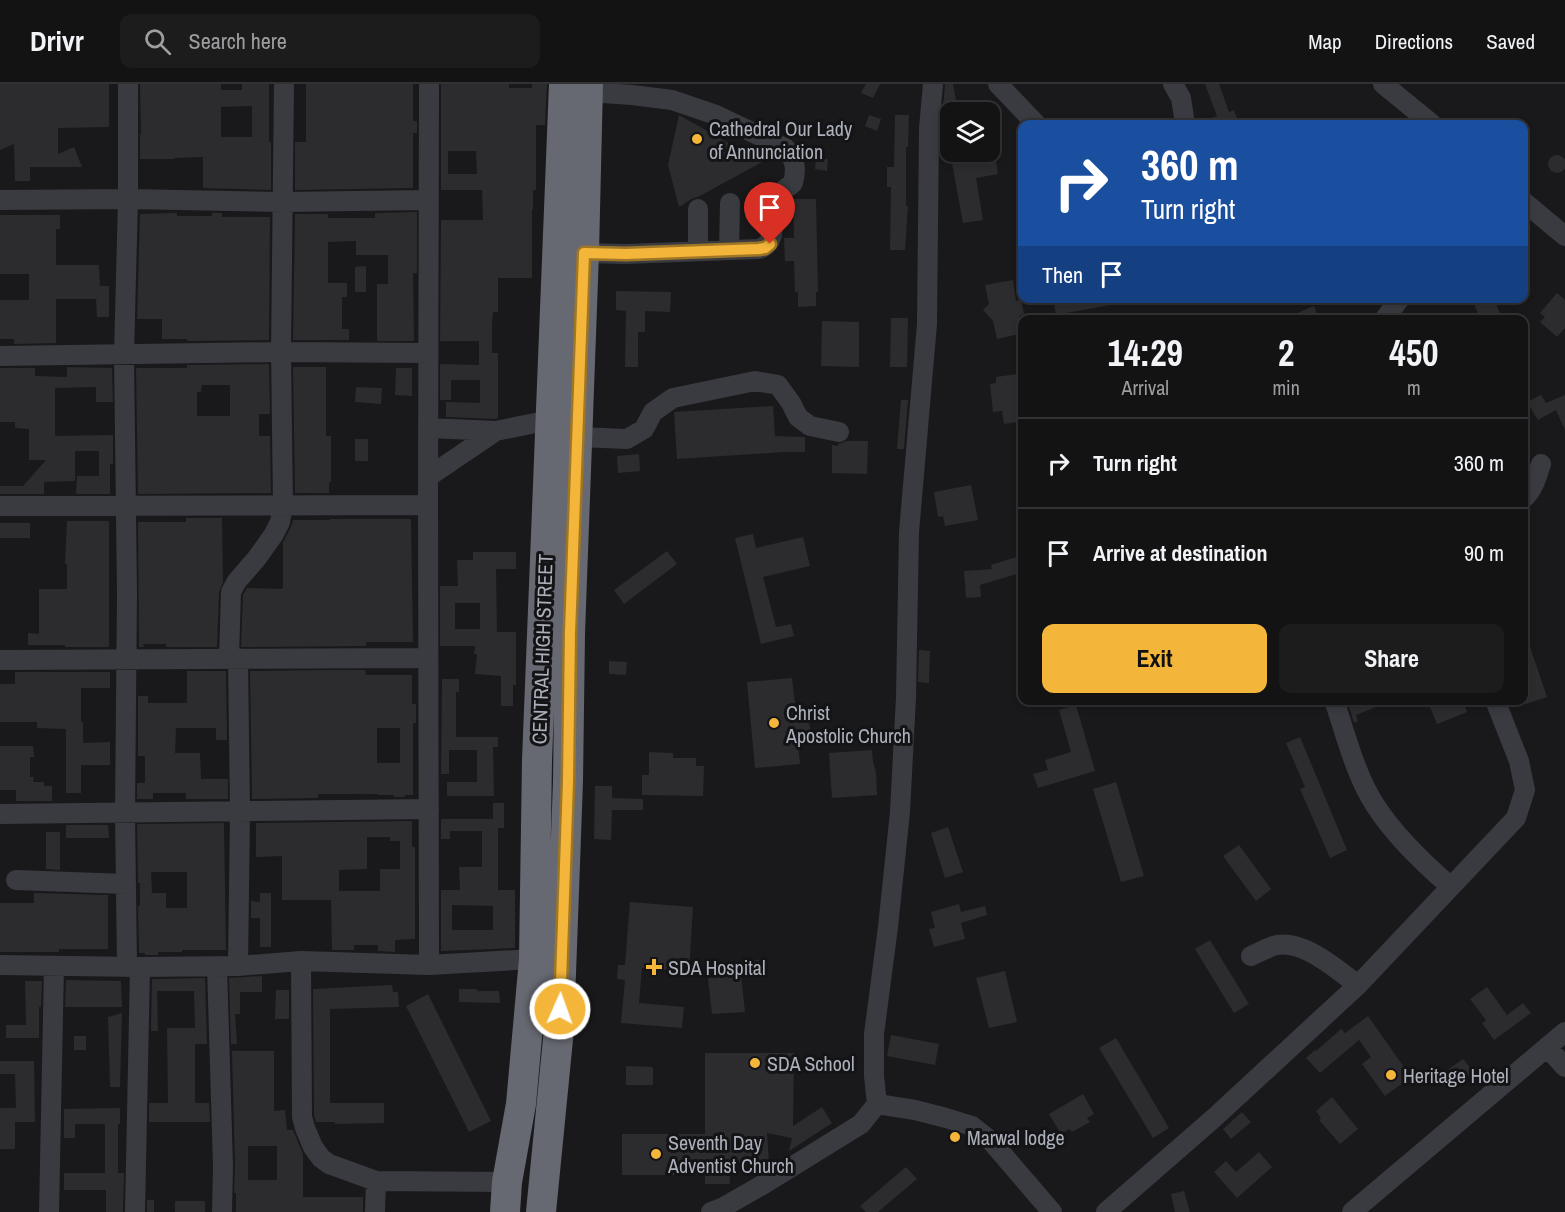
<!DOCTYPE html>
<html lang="en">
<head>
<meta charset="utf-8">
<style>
  body { margin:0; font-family:"Archivo Narrow",sans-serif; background:#1c1c1d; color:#f1f3f6; height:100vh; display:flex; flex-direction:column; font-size:22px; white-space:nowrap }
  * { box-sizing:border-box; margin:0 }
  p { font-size:20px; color:#9d9ea0 }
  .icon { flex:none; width:33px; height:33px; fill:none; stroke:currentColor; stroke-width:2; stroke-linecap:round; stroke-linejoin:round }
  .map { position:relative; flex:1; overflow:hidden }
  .drawer { position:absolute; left:1018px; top:231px; width:510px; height:390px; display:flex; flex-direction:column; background:#131314; border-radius:12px; box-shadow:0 3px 9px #0003,0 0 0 2px #323234 }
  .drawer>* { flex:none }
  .banner { position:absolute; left:1018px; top:36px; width:510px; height:183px; border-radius:12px; box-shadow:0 3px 9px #0003,0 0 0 2px #323234; background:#1a4fa0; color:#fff; overflow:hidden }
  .controls { position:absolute; left:940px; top:18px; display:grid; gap:12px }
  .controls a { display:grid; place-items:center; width:60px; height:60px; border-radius:12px; background:#131314; box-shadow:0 3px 9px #0003,0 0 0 2px #323234; font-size:30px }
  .pin { position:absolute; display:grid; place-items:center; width:51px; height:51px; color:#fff; margin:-62px -26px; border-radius:50% 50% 50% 0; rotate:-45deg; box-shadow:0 0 6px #0007 }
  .pin .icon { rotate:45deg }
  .me { position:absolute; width:66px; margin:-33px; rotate:2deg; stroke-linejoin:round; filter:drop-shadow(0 0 4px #0008) }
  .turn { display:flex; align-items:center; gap:21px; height:126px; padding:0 24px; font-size:27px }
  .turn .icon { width:78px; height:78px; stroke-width:2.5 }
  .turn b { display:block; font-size:42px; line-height:51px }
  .then { display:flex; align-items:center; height:57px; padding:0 24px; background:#0003; gap:12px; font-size:22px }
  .eta { display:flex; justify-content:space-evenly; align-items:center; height:102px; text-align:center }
  .eta b { font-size:36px; font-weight:700; line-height:42px }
  .primary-button { display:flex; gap:12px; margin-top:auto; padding:12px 24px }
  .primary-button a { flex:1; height:69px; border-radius:12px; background:#f3b63a; color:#111; font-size:24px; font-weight:700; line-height:69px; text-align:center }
  .primary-button a+a { background:#1c1c1d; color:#f1f3f6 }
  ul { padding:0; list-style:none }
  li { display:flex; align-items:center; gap:18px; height:90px; padding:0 24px; border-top:2px solid #323234 }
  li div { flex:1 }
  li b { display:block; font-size:22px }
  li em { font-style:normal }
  header { display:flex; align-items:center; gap:36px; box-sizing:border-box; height:84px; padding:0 30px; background:#131314; border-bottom:2px solid #323234 }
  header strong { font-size:28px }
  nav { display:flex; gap:33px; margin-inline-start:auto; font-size:21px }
  .search { width:420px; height:54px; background:#1c1c1d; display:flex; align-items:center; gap:15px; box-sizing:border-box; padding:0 21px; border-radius:12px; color:#9d9ea0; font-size:22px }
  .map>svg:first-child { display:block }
  .building { fill:#2c2c2f; fill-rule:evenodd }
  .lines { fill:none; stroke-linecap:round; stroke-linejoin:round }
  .minor { stroke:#3a3b40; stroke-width:20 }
  .highway { stroke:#666971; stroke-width:30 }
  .route-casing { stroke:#9e7626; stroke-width:15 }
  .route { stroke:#f3b63a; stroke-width:10 }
  .poi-dot { fill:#f3b63a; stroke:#141416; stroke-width:2 }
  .labels { text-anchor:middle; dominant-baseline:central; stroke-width:6; stroke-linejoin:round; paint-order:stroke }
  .poi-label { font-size:20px; fill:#acb0bb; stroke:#141416; text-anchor:start }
  .street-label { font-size:20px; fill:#acb0bb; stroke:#141416 }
</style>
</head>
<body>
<header>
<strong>Drivr</strong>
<div class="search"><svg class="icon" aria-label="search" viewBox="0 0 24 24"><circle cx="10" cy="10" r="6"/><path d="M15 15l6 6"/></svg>Search here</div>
<nav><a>Map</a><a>Directions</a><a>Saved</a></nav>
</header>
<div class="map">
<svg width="1565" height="1128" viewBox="0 0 1565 1128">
  <rect width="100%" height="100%" fill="#19191b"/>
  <!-- building -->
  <path class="building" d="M0,0H109V43L58,44V70L74,63L82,83H30V97H15L14,60L0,66Z
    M140,0H221V6H242V0H269V58H271V106L203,104V73L174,74V75H140V50H141ZM252,22V53H221V23Z
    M306,0H413V37H417V49H413V104L295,106V58H306Z
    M441,0H509V4H532V0H547L545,41H536V106H533V126H532V194H498V228H493L492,238V269H498V334L495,335L446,333V318L480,319V296H451V316H440V280L479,281V257H440L441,136H483L482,106H441ZM448,67H476L477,90H448Z
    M866,0H880L873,14L861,9Z
    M945,0H953L958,28H944L943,23Z
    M1205,0H1219L1229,28L1234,26L1239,40H1198V39L1217,32Z
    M679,31L762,78L698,113L693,114L679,123L668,81Z
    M869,31L881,35L877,47L865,42Z
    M895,31H909L908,63H906V122H908L905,166H890L891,103H887V83H894Z
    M950,68H971L972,74L995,70L998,90L976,94L983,136L963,139Z
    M1548 80a9 9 0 1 1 18 0a9 9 0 1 1-18 0Z
    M816,74L828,75L827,87L815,85Z
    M793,115H816L818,208H816V222L798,223V208H795L794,177H785L784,154H794Z
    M417,128V189H413L414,257H377V200H388V171H356V157L328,158V199H347V213H342V245H349V256H293L295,130H328V134H375V129Z
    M177,129V132H212V129H222V133H270L269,256L187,257V255H162V235H137L140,130Z
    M0,131H60V145H56V181H99L100,202H109V233H97L96,215H56V259L14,260V255H0V216H29V190H0Z
    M366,182V208H355V183Z
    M1013,196L1016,217L1021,215L1024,230L1019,232L1023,249L997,255L993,237L983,226L989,220L985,201Z
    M616,207L671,208L670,228L645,227V248H638V283H625L626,227L616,226Z
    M1557,209L1565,216V244L1557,253L1540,238L1545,233L1540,229Z
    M1053,214H1115L1116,220L1056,231Z
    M1472,214H1494L1502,236H1480Z
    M1314,222L1318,233L1311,236H1281Z
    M891,234H908L907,283H890Z
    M822,237L859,238V283L821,282Z
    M269,280L270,330H259V352H270L271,409L138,410L136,284H187V281ZM202,301H230V332H197V308H201Z
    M67,283L112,284L113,318H96V303L55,304V352L113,351V380H110V410H76L77,392H99V367H75V397L44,398V410H0V402H23L46,376H29V345L15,344V338H0V284H35V292L67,293Z
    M293,283H326V352H331V398H329V409H295Z
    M396,284H412V312L395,311Z
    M1017,290L1023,337L1004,340L1002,327L993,328L990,300L996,299V293Z
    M356,303L382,304L381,320L355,318Z
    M1541,311L1546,319L1565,311V346L1556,326L1538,336L1527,318Z
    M901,316H908L904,365H897Z
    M773,322L775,352L805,353V368H784L677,375L674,328Z
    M355,355H368V377H355Z
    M847,357H868L867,390L832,389V361L838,362V360Z
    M639,370L640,387L618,389L617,372Z
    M971,401L978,436L945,442L943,432L938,433L934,408Z
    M186,434H222L223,498L219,508L217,563H166V560H143L144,563H139L138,438H186Z
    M330,435H411L413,558H366V562L241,563L243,511L247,504L282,505L283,503V458L291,443L293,436H330Z
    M67,437H109V563H65V561H28V549L39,550V505H67V480H65Z
    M0,439H30V454H0Z
    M753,450L756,464L803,453L810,482L763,493L776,543L791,540L794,552L761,560L735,454Z
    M667,467L677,480L624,520L614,506Z
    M473,468H516V485H496L497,548H516V601H513V622H501V592L475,590L477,570H474L475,562H440V502H458L457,476H473ZM455,519H480V545H455Z
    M1023,471V488L980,501L981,513L966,514L964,487L992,485L991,481Z
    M1526,551L1547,613L1526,620L1524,614V552Z
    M919,566L930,567L929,599L918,598Z
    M609,577L627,578L626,591L609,590Z
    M328,586H365L366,591H412V620H416V639H413V711H405V713H394V711H378V710H318V714L252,715L250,587ZM377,644H400V679H377Z
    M187,587H226L227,656H216V644H176L175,669H200L201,695H228V715H186V709H153V715H137V699H145V672H138V612H148V619H187Z
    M15,588H110V604H81V638H83V659L110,658V681H81V709H66V645L37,644V638H0V600H15Z
    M792,594L796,629L805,626L811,646L797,650L800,680L755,684L747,598Z
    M442,595H459V608H456V653H498V663H493L494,712H447V698H477V666H449V690H441Z
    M1347,616H1391V617L1356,631L1358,637L1354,639Z
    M1427,616H1442L1443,621L1454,616H1463L1467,628L1437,640Z
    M1076,621L1095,687L1038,704L1033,690L1048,686L1045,676L1071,668L1059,626Z
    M1300,653L1347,766L1330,774L1300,705L1305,703L1286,659Z
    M0,662H33L34,673H30V693H34L33,698H44V702H52V717H16V706H0Z
    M872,666L873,678L876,688L877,711L832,714L829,669Z
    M649,668L673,669V674H696V682H704L703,712L642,711V691H649Z
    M1116,698L1144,792L1121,798L1093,705Z
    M595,702H612V714L643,715V726H612L611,756L594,755Z
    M493,719H504V744H498V806H515V864L441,867V806H460L459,783H482V747H450V755H441V735H493ZM452,821L493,822V846H452Z
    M412,737V763H415V855L395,856V868L378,867V861H354V866H332L331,816H282V772L256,773V739ZM367,753H390V757H400V785H380V807H339V786L367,785Z
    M224,739L226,866H182V868H158V871H145V869H139L138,822H140V799H138L137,740ZM151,788H187V824H166V809H152Z
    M66,741H108L109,754H66Z
    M948,743L963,788L945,794L931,749Z
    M46,748H60V786L46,785Z
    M1239,761L1271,805L1256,817L1223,772Z
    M34,809L108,811V865H59V868H0V819H34Z
    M260,809H271V863H260V834H251V817L260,818Z
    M630,818L693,823L689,888L642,884L639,919L684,923L682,944L621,939L625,896L617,895L618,881H625Z
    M959,820L961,828L985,822L987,831L961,839L965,855L934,863L929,845L935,844L931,828Z
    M1210,856L1249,920L1234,929L1195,865Z
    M759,876L760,888L735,890L734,878Z
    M1005,887L1017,938L989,944L976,894Z
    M741,891L745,928L712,930L708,894Z
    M262,892V908H240V930H235L237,960H231L229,894Z
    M205,894L207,960H195V1019H209L210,1038H149V1019H168L167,944H195L194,907H157L158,947H151L152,895Z
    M66,896L121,897L122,923H65Z
    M25,897H42L41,923H39V954H6V941H26Z
    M392,901L393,908H398L399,923L330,925V1019H384V1039L335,1040V1038H316L314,1031L313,905Z
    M1487,903L1507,931L1523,919L1531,929L1494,956L1482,939L1486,936L1470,915Z
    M459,905H477V907H499L500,919L459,918Z
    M276,906H289V935H275Z
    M428,910L491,1037L469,1048L406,922Z
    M122,929L120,1003H110L108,933Z
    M1368,932L1411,993L1385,1012L1362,980L1371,973L1359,956L1320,989L1306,974L1315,966L1316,967L1341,945L1345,949Z
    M891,951L939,960L935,981L887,972Z
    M74,952H86V966H74Z
    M1116,954L1169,1044L1153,1054L1099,964Z
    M232,967H274V1027L285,1026L287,1046H293L303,1070V1113H363V1128H236V1109H234L235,1082ZM248,1062H277V1096H248Z
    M705,969H794L793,1042L822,1023L832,1039L789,1067L792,1054L767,1049L769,1077L729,1080L730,1100H705V1091H622V1050H705Z
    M1463,975L1474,988L1452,1004L1442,990Z
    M0,977H34L35,1038H15V1065H0V1024H16L15,990H0Z
    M626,982L653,983V1001H626Z
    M1083,1010L1094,1030L1087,1034L1090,1038L1072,1048L1069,1045L1061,1050L1049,1030Z
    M1332,1013L1358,1045L1340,1060L1319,1036L1321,1034L1316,1027Z
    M120,1024V1040H118V1089H124L123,1128H106V1106H64V1089H105V1040H75V1054H64V1025Z
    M1242,1028L1251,1038L1231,1055L1223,1045Z
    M1259,1068L1272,1083L1237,1114L1214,1088L1226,1077L1236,1088Z
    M906,1083L917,1095L878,1128H866L860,1122Z
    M1184,1107L1190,1128H1175L1171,1110Z
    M147,1116H154V1128H147Z
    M175,1117H205V1128H175Z"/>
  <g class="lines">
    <!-- minor -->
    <path class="minor" d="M933,0L929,44L927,240L909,448L906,613L900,728L888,843L874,950V992L877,1020L915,1026L946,1034L972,1042L991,1057L1052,1128
      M998,0L1036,40
      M1173,0L1181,14L1185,40
      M1383,0L1432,40
      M0,116L128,115L282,118L428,116
      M1524,118L1565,152
      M729,166L730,119
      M698,167V125
      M584,169L626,170L759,165C780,159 770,130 775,113L793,99C797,84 795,75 785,64L716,31L672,16L632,11L588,8
      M1384,236L1400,214
      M0,272L281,268L428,269
      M429,344L496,347L550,336
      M578,353L627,355L644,345L653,328L673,314L755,297L778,301L791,319L798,333L810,342L839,348
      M428,393L496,347
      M1524,414C1534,405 1537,392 1541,380
      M0,422L428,421
      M229,574L231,508L237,497L257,474L274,450L280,438L283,422L281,268L284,0
      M238,574L240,727L238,882
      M0,576L428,574
      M1334,616C1346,651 1355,690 1375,721C1395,752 1422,778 1450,802
      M0,730L429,725
      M16,796L126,800
      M1251,872C1258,869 1265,865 1273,862C1301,853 1336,885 1358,901
      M301,877L302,1033L305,1044L313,1063L321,1074L329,1080L376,1097L507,1098
      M0,881L140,883L238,882L301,877L429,881L534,875
      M429,881L428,421L429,0
      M127,882L125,729L127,510L124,271L128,115V0
      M217,882L223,1082L222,1128
      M1547,963L1565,983
      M49,1128L54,882
      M135,1128L140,883
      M375,1128L376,1097
      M711,1128L722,1124L764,1100L861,1040L877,1020
      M1106,1128L1214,1034L1358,901L1516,734L1525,706L1519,677L1495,616
      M1352,1128L1565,948"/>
    <!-- highway -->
    <path class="highway" d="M505,1128L507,1098L521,1020L534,875L537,676L564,0
      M541,1128L559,945L568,697L570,549L584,169L588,0"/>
  </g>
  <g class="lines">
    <!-- route casing -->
    <g class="route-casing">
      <path id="route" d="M560,925L568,697L570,549L584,169L626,170L759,165L765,164L770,160"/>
    </g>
    <!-- route -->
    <use href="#route" class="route"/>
  </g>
  <!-- markers -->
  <g class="poi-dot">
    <circle cx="697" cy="55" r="6"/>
    <circle cx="774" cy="639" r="6"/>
    <path d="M651 874h6v6h6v6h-6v6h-6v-6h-6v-6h6z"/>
    <circle cx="755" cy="979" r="6"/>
    <circle cx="1391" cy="991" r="6"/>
    <circle cx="955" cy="1053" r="6"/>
    <circle cx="656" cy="1070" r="6"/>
  </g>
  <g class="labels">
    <!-- poi labels -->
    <g class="poi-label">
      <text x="709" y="44">Cathedral Our Lady<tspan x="709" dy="23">of Annunciation</tspan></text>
      <text x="786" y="628">Christ<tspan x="786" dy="23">Apostolic Church</tspan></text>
      <text x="668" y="883">SDA Hospital</text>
      <text x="767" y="979">SDA School</text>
      <text x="1403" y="991">Heritage Hotel</text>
      <text x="967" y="1053">Marwal lodge</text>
      <text x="668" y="1058">Seventh Day<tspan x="668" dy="23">Adventist Church</tspan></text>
    </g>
    <!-- street labels -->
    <g class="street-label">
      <text transform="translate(542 565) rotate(-88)">CENTRAL HIGH STREET</text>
    </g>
  </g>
</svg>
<div class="controls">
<a><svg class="icon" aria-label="layers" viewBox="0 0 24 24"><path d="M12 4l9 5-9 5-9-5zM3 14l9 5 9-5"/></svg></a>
</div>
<div class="pin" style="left:770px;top:160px;background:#d93025"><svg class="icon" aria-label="arrive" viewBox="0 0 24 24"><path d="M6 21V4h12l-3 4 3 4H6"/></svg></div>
<svg class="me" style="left:560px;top:925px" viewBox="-20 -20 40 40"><circle r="17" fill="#f3b63a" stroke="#fff" stroke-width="3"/><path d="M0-11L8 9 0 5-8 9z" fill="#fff"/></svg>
<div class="banner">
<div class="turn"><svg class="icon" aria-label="right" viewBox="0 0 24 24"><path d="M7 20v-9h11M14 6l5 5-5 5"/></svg><div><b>360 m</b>Turn right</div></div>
<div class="then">Then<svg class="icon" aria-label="arrive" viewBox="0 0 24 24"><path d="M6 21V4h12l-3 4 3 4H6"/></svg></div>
</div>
<section class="drawer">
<div class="eta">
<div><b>14:29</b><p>Arrival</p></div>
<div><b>2</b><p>min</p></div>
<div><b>450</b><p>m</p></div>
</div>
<ul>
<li><svg class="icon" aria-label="right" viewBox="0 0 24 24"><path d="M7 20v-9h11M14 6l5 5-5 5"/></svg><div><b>Turn right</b></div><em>360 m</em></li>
<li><svg class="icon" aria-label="arrive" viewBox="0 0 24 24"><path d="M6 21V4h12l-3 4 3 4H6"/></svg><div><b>Arrive at destination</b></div><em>90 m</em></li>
</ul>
<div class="primary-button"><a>Exit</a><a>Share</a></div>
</section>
</div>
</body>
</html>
